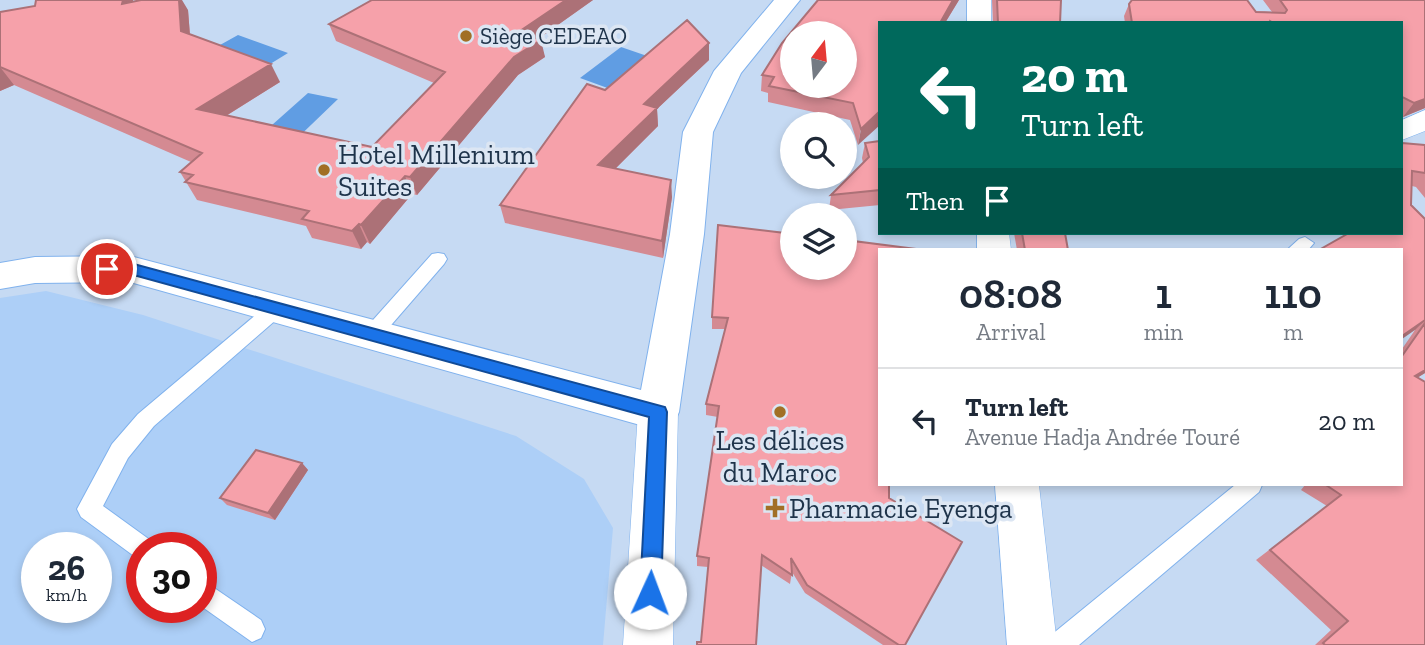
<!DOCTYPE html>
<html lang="en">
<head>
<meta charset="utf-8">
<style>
  body { margin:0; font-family:"Zilla Slab",serif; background:#f6f6f7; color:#1f2937; height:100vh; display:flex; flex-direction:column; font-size:26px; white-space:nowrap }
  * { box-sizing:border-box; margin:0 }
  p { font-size:23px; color:#747a83 }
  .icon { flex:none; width:38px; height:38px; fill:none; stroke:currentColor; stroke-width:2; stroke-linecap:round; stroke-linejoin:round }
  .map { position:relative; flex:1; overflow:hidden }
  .panel { position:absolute; left:878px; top:248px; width:525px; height:238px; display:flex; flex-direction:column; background:#fff; border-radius:0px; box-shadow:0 4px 10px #0003 }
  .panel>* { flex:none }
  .top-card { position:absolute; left:878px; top:21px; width:525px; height:214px; border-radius:0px; box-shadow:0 4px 10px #0003; background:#00695c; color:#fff; overflow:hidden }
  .needle { width:46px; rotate:16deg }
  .buttons { position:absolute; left:780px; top:21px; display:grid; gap:14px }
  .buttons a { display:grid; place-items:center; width:77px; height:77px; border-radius:50%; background:#fff; box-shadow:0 4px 10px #0003; font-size:35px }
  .speed { position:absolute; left:21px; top:532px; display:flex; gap:14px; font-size:35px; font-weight:700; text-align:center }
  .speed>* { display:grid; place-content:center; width:91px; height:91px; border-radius:50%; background:#fff; box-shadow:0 4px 10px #0003; line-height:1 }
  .speed small { font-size:18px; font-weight:400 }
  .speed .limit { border:10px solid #d22; background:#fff; color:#111 }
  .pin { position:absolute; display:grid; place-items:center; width:60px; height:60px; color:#fff; margin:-30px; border:4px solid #fff; border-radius:50%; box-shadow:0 2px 7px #0007 }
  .me { position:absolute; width:77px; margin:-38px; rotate:2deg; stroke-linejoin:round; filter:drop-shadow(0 0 5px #0008) }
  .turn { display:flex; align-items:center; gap:24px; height:147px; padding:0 28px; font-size:32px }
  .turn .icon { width:91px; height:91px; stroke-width:2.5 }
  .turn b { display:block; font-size:49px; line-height:60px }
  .then { display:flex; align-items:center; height:66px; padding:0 28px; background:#0003; gap:14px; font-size:26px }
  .eta { display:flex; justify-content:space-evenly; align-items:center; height:119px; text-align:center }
  .eta b { font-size:42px; font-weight:600; line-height:49px }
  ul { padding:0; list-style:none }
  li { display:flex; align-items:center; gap:21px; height:105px; padding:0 28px; border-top:2px solid #e0e1e3 }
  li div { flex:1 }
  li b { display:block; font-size:26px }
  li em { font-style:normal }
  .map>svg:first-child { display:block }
  .built { fill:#adcff7; fill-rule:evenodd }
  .water { fill:#609de3 }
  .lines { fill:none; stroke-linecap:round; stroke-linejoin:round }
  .service-casing { stroke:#80b2ed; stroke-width:2 }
  .minor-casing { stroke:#80b2ed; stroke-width:1 }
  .secondary-casing { stroke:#80b2ed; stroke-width:2 }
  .service { fill:#fff; fill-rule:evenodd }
  .minor { fill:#fff; fill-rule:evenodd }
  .secondary { fill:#fff; fill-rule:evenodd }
  .wall { fill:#d48a92 }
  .shaded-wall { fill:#ac7177 }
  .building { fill:#f6a1aa; stroke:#ac7177; stroke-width:2; fill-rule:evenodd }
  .route { fill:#1a73e8; stroke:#114b97; stroke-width:2 }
  .poi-dot { fill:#a16f25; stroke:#dce6f3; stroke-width:2.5 }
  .labels { text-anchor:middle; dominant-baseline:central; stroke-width:7; stroke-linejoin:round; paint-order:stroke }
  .far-poi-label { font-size:23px; fill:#1e334a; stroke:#dce6f3; text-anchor:start }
  .poi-label { font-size:28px; fill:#1e334a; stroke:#dce6f3; text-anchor:start }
</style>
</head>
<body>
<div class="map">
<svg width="1425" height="645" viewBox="0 0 1425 645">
  <rect width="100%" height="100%" fill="#c6daf3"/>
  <!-- built -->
  <path class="built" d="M46,291L143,315L516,436L584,479L613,528L603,645H0V298ZM37,548H96V607H37ZM142,548H201V607H142Z"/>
  <!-- water -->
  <path class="water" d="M238,35L288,53L262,69L211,50Z
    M621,47L653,58L613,90L580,78Z
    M308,93L338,99L286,149L253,142Z"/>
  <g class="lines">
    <!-- service casing -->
    <g class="service-casing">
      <path id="service" d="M1305,237L1314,243L1308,250H1287L1299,239Z
        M438,253L444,254L447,259L444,264L379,339L372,342L365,339L362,334L365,329L432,254Z
        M278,300L285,302L287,307L285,312L154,426L128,458L103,506L150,540L154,548H142V559L134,556L81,517L77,509L112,444L138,414L271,302Z
        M1235,485H1262L1259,492L1079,645H1046L1050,636Z
        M201,579L261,620L265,629L261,638L252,642L201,606Z"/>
    </g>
    <!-- minor casing -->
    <g class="minor-casing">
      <path id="minor" d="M967,0H991V23H967Z
        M1425,110V131L1402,140V120Z
        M977,233H1009L1011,250H977Z
        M658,395L672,400L678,412L673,645H623L638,412L644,400Z
        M995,485H1039L1057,645H1007Z"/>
    </g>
    <!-- secondary casing -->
    <g class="secondary-casing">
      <path id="secondary" d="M774,0H800L741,73L713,132L704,234L679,412L673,425L658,430L130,282L35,283L0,289V263L35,257L130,256L641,390L670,234L683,132L714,71Z"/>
    </g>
    <!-- service -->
    <use href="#service" class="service"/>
    <!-- minor -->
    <use href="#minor" class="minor"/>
    <!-- secondary -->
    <use href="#secondary" class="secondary"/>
  </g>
  <!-- wall -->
  <path class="wall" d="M133,0V2L188,10L190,35L280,82L226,116L372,147L434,83L336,41L329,24L372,0H593L538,39L545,57L518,75L417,195L412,194L370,244L367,242L361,249L312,238L306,226L197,200L180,172L191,162L14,85L0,91V12Z
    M818,0H959L945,23H880L858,145L850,120L768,102V93L761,91L762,75Z
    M992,0H1061L1060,23H993Z
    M1263,0H1425V108L1403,117L1402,116V23H1125L1124,16L1129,4L1272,12Z
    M709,43V60L657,109L658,126L615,169L672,197L663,258L505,223L500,205Z
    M880,141V205L829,210L831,195L863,163L862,158L865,143Z
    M1402,143L1425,145V198L1416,187L1412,186L1411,205L1425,219V373L1417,378L1425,645H1315L1331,630L1256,560L1327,506L1301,490L1305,485H1402V349L1415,330L1402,233Z
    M1014,233H1065L1068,250H1017Z
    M880,250L889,498L905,645H883L805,593L792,572L790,584L761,565L701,642L708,567L697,566V556L718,417L706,415V404L725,329H712V317Z
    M302,463L308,470L275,520L227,505L220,498Z"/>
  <!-- shaded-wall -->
  <path class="shaded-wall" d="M123,0H133V21L122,4Z
    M179,0H182L188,10L191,49L181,31Z
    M566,0H593L524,49L520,31Z
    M953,0H959L945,23H940Z
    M541,40L545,57L518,75L417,195L410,177L514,57Z
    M709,43V60L657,109L658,126L601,183L598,165L644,104Z
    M271,64L280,82L208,127L197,109Z
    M0,67L14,85L0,91Z
    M1425,99V108L1403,117L1414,103Z
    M880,111V125L858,145L861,129Z
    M405,176L412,194L370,244L361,225Z
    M671,180L672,197L663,258L662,241Z
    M359,224L367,242L361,249L352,231Z
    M1425,320L1415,330L1402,339V336Z
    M1425,370V373L1402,387L1415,376Z
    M302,463L308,470L275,520L268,513Z"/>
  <!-- building -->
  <path class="building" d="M36,0H123L122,4L141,0H179L181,31L271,64L197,109L372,147L445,72L329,24L372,0H566L520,31L541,40L514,57L410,177L405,176L361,225L359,224L352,231L302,219L309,211L185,182L193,175L180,172L202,153L0,67V12L35,6Z
    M818,0H953L940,23H880V111L861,129L853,103L769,86L774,77L762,75L782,43ZM793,33H845V86H793Z
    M997,0H1061L1060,23H998Z
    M1132,0H1247L1256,12L1285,13L1287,10L1280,0H1425V99L1414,103L1402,97V23H1273L1270,21L1269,23H1132L1129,4Z
    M687,20L709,43L644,104L657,108L598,165L671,180L662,241L500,205L587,84L605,90Z
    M880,141V190L831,195L869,157L865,143Z
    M1402,143L1425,145V173L1412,171L1411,205L1425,219V320L1402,336V250H1319L1349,233H1402Z
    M718,225L793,234V268H845V240L924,250H880V485H889V498L962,542L905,645H899L807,585L791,558L792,575L762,555L756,645H697V642H701L709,558L697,556L719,406L706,404L728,318L712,317Z
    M1022,233H1065L1068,250H1025Z
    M1425,323V370L1415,376L1425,382V645H1325L1323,643L1348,621L1270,550L1341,495L1326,485H1402V356Z
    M256,450L302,463L268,513L220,498Z"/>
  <!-- route -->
  <path class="route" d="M130,263L665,407L667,412L661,593L658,600L650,603L643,600L640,593L649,417L130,274H107L99,269L107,264Z"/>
  <!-- markers -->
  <g class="poi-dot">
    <circle cx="466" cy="36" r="7"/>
    <circle cx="324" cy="170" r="7"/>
    <circle cx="780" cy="412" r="7"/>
    <path d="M771.5 497.5h7v7h7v7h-7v7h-7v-7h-7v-7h7z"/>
  </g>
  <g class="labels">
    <!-- far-poi labels -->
    <g class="far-poi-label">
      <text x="480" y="36">Siège CEDEAO</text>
    </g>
    <!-- poi labels -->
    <g class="poi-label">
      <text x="338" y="154">Hotel Millenium<tspan x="338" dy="32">Suites</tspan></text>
      <text x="780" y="440" text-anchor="middle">Les délices<tspan x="780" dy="32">du Maroc</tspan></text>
      <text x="789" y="508">Pharmacie Eyenga</text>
    </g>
  </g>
</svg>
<div class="buttons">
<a><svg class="needle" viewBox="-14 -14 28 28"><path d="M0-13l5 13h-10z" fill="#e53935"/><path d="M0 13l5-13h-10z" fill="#747a83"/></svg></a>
<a><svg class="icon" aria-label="search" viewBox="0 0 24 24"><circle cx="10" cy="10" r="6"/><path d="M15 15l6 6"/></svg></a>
<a><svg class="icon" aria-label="layers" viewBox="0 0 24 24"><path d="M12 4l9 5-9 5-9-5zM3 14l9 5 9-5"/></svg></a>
</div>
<div class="speed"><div>26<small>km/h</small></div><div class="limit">30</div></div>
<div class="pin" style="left:107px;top:269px;background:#d93025"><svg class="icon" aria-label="arrive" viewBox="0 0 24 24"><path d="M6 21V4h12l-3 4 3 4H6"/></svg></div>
<svg class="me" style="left:650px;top:593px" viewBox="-20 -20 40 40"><circle r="19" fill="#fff"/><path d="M0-13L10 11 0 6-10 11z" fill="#1a73e8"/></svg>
<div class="top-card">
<div class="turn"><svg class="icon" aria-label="left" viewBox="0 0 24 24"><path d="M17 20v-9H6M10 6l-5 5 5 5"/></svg><div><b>20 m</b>Turn left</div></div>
<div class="then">Then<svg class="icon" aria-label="arrive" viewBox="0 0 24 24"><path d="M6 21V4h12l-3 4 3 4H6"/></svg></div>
</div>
<section class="panel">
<div class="eta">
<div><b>08:08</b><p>Arrival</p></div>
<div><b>1</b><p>min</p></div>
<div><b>110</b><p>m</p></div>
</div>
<ul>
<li><svg class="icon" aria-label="left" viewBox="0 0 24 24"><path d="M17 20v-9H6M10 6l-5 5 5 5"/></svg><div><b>Turn left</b><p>Avenue Hadja Andrée Touré</p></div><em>20 m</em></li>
</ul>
</section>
</div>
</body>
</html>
